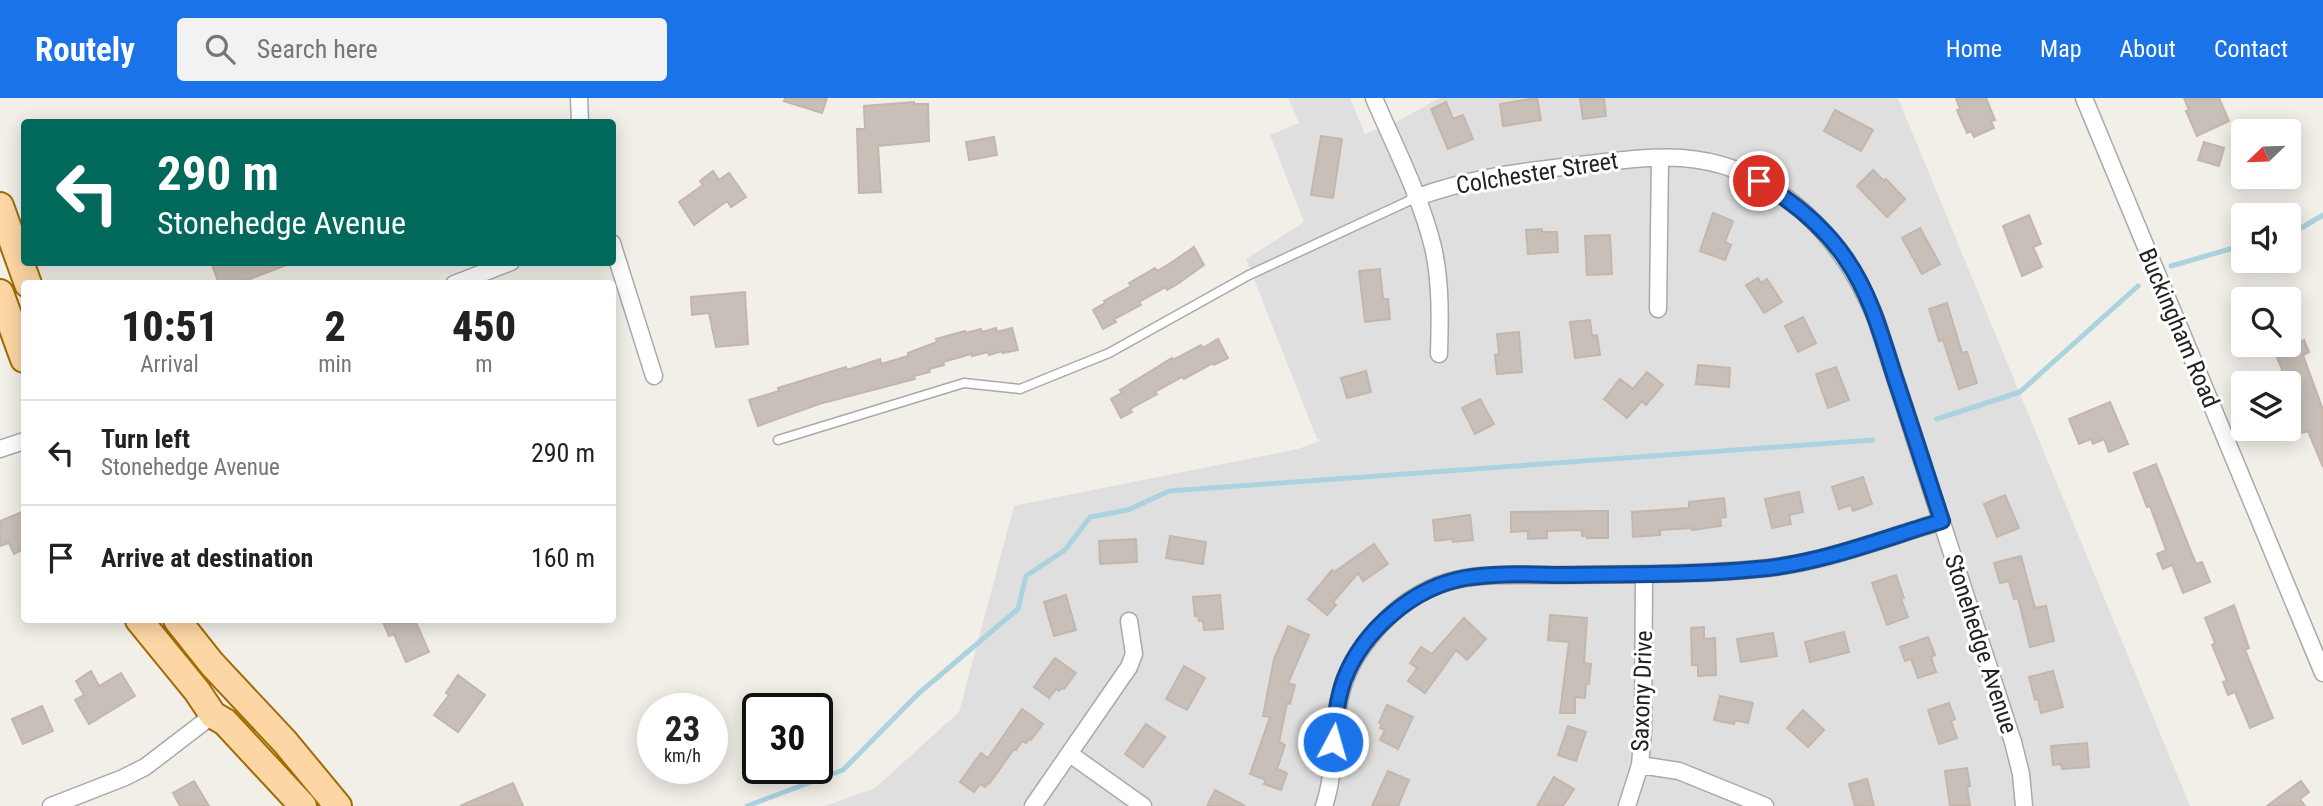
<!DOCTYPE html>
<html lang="en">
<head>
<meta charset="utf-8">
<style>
  body { margin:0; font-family:"Roboto Condensed",sans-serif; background:#f2f2f2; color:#222; height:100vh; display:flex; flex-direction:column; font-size:26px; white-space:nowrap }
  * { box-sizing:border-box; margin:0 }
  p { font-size:23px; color:#767676 }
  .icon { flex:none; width:38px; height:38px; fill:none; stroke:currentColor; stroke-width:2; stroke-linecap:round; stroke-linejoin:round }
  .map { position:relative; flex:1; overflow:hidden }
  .panel { position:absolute; left:21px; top:182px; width:595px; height:343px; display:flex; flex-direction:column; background:#fff; border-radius:7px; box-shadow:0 4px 18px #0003 }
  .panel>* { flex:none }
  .banner { position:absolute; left:21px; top:21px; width:595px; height:147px; border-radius:7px; box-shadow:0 4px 18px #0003; background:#00695c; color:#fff; overflow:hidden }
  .needle { width:46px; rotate:247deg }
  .tools { position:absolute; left:2231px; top:21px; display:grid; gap:14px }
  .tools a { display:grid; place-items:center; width:70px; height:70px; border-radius:7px; background:#fff; box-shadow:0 4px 18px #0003; font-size:35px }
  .speed { position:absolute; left:637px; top:595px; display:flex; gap:14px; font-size:35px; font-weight:700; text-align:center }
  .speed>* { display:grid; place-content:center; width:91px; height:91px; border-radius:50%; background:#fff; box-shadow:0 4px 18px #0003; line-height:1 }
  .speed small { font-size:18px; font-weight:400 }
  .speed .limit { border:4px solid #111; border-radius:10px; background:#fff; color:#111 }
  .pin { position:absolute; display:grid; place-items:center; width:60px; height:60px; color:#fff; margin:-30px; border:4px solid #fff; border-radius:50%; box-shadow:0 2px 7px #0007 }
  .me { position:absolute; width:77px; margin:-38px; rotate:6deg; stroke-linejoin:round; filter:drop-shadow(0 0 5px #0008) }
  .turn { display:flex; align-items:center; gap:24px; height:147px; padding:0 21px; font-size:32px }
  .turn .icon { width:91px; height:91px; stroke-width:2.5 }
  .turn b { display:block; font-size:49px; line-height:60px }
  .eta { display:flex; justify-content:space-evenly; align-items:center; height:119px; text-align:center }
  .eta b { font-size:42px; font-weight:800; line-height:49px }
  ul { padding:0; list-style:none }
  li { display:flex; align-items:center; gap:21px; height:105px; padding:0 21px; border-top:2px solid #e0e0e0 }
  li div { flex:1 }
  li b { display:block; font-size:26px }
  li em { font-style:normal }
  header { display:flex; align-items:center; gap:42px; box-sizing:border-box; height:98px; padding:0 35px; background:#1a73e8; color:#fff }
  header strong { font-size:33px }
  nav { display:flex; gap:38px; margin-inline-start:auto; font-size:24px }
  .search { width:490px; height:63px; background:#f2f2f2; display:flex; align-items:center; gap:18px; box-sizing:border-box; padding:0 24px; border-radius:7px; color:#767676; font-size:26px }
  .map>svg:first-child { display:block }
  .residential { fill:#e0dfdf }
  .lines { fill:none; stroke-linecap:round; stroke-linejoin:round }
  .stream { stroke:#aad3df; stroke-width:5 }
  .building { fill:#c7bfb8; stroke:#c4b6ab; stroke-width:2 }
  .service-casing { stroke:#a9a9a9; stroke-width:11 }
  .minor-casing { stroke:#a9a9a9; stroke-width:19 }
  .primary-casing { stroke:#a06b00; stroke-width:30 }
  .service { stroke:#fff; stroke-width:8 }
  .minor { stroke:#fff; stroke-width:16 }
  .primary { stroke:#fcd6a4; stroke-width:26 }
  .route-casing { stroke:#114b97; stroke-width:18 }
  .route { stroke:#1a73e8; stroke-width:12 }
  .labels { text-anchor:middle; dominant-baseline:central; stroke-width:6; stroke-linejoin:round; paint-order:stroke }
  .street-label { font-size:24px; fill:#222; stroke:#fff }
</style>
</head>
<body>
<header>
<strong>Routely</strong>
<div class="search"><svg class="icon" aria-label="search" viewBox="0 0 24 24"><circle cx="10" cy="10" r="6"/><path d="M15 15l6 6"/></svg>Search here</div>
<nav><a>Home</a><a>Map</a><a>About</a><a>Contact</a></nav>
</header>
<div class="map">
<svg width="2323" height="708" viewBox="0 0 2323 708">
  <rect width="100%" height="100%" fill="#f2efe9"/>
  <!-- residential -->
  <path class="residential" d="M1288,0H1350L1365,36L1400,22L1439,0H1898L2190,708H825L875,690L959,614L1014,408L1298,351L1322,342L1317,341L1246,161L1304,124L1270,37L1299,25Z"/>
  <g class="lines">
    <!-- stream -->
    <path class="stream" d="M2289,133L2303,129L2323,117
      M2171,168L2244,147
      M1937,321L2020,294L2138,188
      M747,708L843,672L918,596L1018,511L1026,478L1065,452L1090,419L1128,412L1169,393L1873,342"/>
  </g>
  <!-- building -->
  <path class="building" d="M785,0H827L822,15L784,3Z
    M1537,0L1541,22L1503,28L1500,6Z
    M1580,0H1604L1606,18L1583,21Z
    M1956,0H1986L1995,22L1991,23L1994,30L1974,39L1971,33L1967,35L1957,12L1960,11Z
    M2184,0H2219L2229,23L2197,38L2186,13L2189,12Z
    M914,4V6H928L929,43L878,48L881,94L859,95L857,31H865L864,8Z
    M1446,4L1453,21L1463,17L1473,41L1448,51L1431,11Z
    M1835,12L1873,32L1861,53L1824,33Z
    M1321,38L1342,41L1333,100L1311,97Z
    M994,39L997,57L969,62L966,44Z
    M2204,44L2224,50L2219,68L2198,62Z
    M1873,72L1884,83L1886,81L1905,101L1887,119L1857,88Z
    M713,73L719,82L729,75L746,99L731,109L727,103L694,127L679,104L703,87L700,83Z
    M1713,115L1733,123L1725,144L1731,147L1725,162L1700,153Z
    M2029,117L2041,146L2033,149L2042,169L2022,178L2003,128Z
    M1920,130L1940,166L1922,176L1902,140Z
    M1542,131V134H1557L1558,154L1528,156L1526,132Z
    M1610,137L1612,176L1587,177L1585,138Z
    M1194,149L1204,167L1179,185L1167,192L1166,189L1139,204L1141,207L1114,221L1116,224L1103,231L1093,212L1105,205L1104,203L1131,188L1129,185L1155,170L1157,173L1169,166Z
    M211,164H289V166L237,186H219Z
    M1380,171L1383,201H1388L1390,221L1365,224L1359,173Z
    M1758,180L1761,185L1767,181L1782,204L1764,215L1746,187Z
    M745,194L748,246L716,249L709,215L692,217L691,199Z
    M1947,205L1962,255L1967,254L1977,285L1959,291L1943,242L1939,243L1929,211Z
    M1803,219L1816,245L1798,254L1785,228Z
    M1590,222L1592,238L1597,237L1600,257L1575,260L1570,224Z
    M996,230L997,234L1012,230L1018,252L1003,255V253L989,257L988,254L972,258L971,256L943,264L944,267L929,271L930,274L914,278L915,281L819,306L758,328L749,302L779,293L778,290L846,269L847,272L880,261L881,266L908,258V255L937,244L936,241L965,233L966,235L981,231L982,234Z
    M1519,234L1522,274L1497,276L1495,257L1499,256L1497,236Z
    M1218,241L1228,260L1214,267L1213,265L1184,281L1182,279L1155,294L1157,296L1130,311L1132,314L1121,320L1111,301L1122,295L1120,292L1172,260L1173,262L1201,247L1203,250Z
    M2304,242L2309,254L2303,257L2323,312V369L2308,333L2301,335L2291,311L2297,309L2272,247H2293Z
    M1698,267L1730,270L1729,289L1696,286Z
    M1836,269L1849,302L1828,310L1816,276Z
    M1366,273L1371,294L1347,300L1341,280Z
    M1647,274L1663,287L1646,307L1642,303L1627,320L1604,301L1620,281L1633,291Z
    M1480,301L1494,326L1475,336L1462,310Z
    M2110,304L2128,346L2109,354L2104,341L2093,346L2091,341L2079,346L2069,321Z
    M2156,366L2196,466L2202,464L2210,484L2183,495L2172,467L2163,471L2157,456L2166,452L2150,408L2147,409L2134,375Z
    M1863,379L1872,406L1853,413L1851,407L1839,411L1832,389Z
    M1799,394L1803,414L1789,417L1791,426L1772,430L1765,401Z
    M2005,397L2019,430L1997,439L1984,406Z
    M1724,400L1726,419L1720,420L1721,428L1692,432V430L1660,432V437L1633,439L1632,414L1689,410V404Z
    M24,413V451L14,456L9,445L0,448V423Z
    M1608,413V440H1587V438H1582V432L1547,433V440L1528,441V433L1511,434V414Z
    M1470,417L1473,442L1453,444V441L1435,443L1433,422Z
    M1170,438L1206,444L1203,466L1166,460Z
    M1136,441L1137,464L1100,466L1099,443Z
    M1374,446L1388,466L1363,483L1358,475L1333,504L1336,507L1327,517L1308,501L1332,472L1334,474Z
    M2021,458L2035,510L2046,508L2054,543L2030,549L2018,500L2014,501L2009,483L2000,485L1994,465Z
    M1896,477L1904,500L1901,501L1908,519L1887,527L1872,485Z
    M1066,497L1076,532L1054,538L1044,504Z
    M1220,497L1223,531L1204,532L1203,523H1199L1198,518H1195L1193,499Z
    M2234,507L2249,550L2245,552L2273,620L2250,630L2235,594L2228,597L2223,584L2227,583L2212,547L2215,545L2205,520Z
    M1550,517L1587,520L1584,565L1591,566L1589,586H1586L1585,600L1575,599V615H1560L1569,544L1548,542Z
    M1464,520L1486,541L1467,562L1456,552L1425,595L1408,583L1417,570L1410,565L1421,549L1432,556Z
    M382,522H415L429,554L406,564L394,536L389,538Z
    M1288,528L1309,537L1288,585L1295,587L1290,606L1287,605L1279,644L1285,647L1277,671L1287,675L1281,692L1264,686L1266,682L1250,676L1270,619L1263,618L1274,561Z
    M1704,529V541L1715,540L1716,577L1698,578V567H1692L1691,530Z
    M1844,534L1849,554L1810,564L1805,544Z
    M1773,535L1777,558L1741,564L1737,541Z
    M1928,539L1935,557L1931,559L1936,574L1918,580L1911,561L1905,563L1900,549Z
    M1055,560L1076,575L1064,591L1062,590L1059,593L1056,591L1049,600L1034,589Z
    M1184,568L1205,580L1187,612L1166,601Z
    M91,573L99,588L121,575L135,598L89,626L75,602L84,597L76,583Z
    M2053,573L2063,609L2041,615L2038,601L2035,602L2029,579Z
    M458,577L485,597L458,634L434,617L449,597L446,595Z
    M1720,598L1753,605L1748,625L1735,622L1734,626L1714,622Z
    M1949,605L1955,621L1951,623L1957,640L1939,646L1928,612Z
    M1387,607L1413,619L1398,651L1380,642L1385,632L1380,630L1382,626L1379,625Z
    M42,608L53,633L23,646L12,621Z
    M1022,611L1043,626L1031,642L1029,641L1026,645L1022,643L1016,652L1014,651L989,686L987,685L985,689L980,686L974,694L960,684L981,655L988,660Z
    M1803,612L1824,632L1808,649L1787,630Z
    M1146,626L1165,639L1143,669L1125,656Z
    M1568,628L1586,634L1576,663L1558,657Z
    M2087,645L2089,669L2062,671L2061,666L2053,667L2051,648Z
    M1967,670L1970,688L1967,689L1970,707L1950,708L1945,673Z
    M1388,673L1409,682L1398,708H1372Z
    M1554,679L1574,691L1563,708H1537Z
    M1867,681L1874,708H1855L1849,686Z
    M194,683L209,708H180L173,695Z
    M2301,683L2309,694L2300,701L2305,708H2267Z
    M513,685L523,708H460Z
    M1215,692L1245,708H1207Z"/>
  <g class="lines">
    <!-- service casing -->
    <g class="service-casing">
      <path id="service" d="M778,342L964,285L1020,291L1109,255L1249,177L1415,100"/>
    </g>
    <!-- minor casing -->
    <g class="minor-casing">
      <path id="minor" d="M579,0L580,24
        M1374,0C1394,47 1421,99 1433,149C1441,184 1440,221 1439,256
        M2084,0L2323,575
        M1415,100C1466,81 1518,74 1571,68C1608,64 1645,58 1682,60C1776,67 1843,139 1876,221L2013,644L2021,676L2024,708
        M612,145L654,278
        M454,186L511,164
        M1658,211L1660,60
        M0,351L24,343
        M1070,656L1143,708
        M1640,667L1679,673L1765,708
        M51,708L123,680L145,669L213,617
        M1033,708L1129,569L1134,556L1129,523
        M1324,708C1341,658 1326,608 1356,559C1374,531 1399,505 1429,491C1469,472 1517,478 1560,477C1625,476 1692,477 1757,471C1820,466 1882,441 1942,423
        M1627,708L1640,667L1643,634L1644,476"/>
    </g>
    <!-- primary casing -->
    <g class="primary-casing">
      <path id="primary" d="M0,108L28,186
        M0,195L24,261
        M139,522L197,593L213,617L225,624L303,708
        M177,522L212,566L285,644L338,708"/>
    </g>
    <!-- service -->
    <use href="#service" class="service"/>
    <!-- minor -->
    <use href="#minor" class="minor"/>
    <!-- primary -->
    <use href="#primary" class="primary"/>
  </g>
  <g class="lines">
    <!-- route casing -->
    <g class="route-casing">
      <path id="route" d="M1333,644C1335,623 1337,602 1344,582C1363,532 1414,489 1465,480C1500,474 1537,477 1571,477C1633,476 1696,477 1757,471C1820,466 1882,441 1942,423C1926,375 1911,327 1895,280C1882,239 1871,197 1846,161C1824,128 1792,103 1759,83"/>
    </g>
    <!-- route -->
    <use href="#route" class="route"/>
  </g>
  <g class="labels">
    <!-- street labels -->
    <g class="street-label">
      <text transform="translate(1537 75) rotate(-9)">Colchester Street</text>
      <text transform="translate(2179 230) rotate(67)">Buckingham Road</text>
      <text transform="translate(1981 546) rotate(72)">Stonehedge Avenue</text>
      <text transform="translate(1642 593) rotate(-88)">Saxony Drive</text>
    </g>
  </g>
</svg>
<div class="tools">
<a><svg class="needle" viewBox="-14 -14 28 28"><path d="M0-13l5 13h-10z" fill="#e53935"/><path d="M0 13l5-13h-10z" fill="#767676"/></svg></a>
<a><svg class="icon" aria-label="sound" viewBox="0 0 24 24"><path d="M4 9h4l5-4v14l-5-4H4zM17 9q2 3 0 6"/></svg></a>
<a><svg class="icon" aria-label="search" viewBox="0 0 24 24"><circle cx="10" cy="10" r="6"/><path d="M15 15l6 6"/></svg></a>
<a><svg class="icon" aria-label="layers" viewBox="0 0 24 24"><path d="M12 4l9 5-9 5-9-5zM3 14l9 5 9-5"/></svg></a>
</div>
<div class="speed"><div>23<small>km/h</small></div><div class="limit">30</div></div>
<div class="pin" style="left:1759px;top:83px;background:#d93025"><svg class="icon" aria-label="arrive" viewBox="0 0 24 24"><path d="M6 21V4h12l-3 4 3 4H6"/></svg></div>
<svg class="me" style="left:1333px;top:644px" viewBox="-20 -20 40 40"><circle r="17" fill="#1a73e8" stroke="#fff" stroke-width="3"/><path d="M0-11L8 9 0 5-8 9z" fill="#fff"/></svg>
<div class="banner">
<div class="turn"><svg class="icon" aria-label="left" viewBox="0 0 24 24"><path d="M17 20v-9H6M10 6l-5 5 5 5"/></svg><div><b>290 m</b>Stonehedge Avenue</div></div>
</div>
<section class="panel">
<div class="eta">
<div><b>10:51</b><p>Arrival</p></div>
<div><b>2</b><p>min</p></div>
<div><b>450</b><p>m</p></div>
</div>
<ul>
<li><svg class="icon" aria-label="left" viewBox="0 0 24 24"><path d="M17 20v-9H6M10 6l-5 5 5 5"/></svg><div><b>Turn left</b><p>Stonehedge Avenue</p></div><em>290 m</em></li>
<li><svg class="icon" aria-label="arrive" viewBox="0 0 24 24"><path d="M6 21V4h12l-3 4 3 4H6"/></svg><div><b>Arrive at destination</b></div><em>160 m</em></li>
</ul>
</section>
</div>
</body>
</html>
